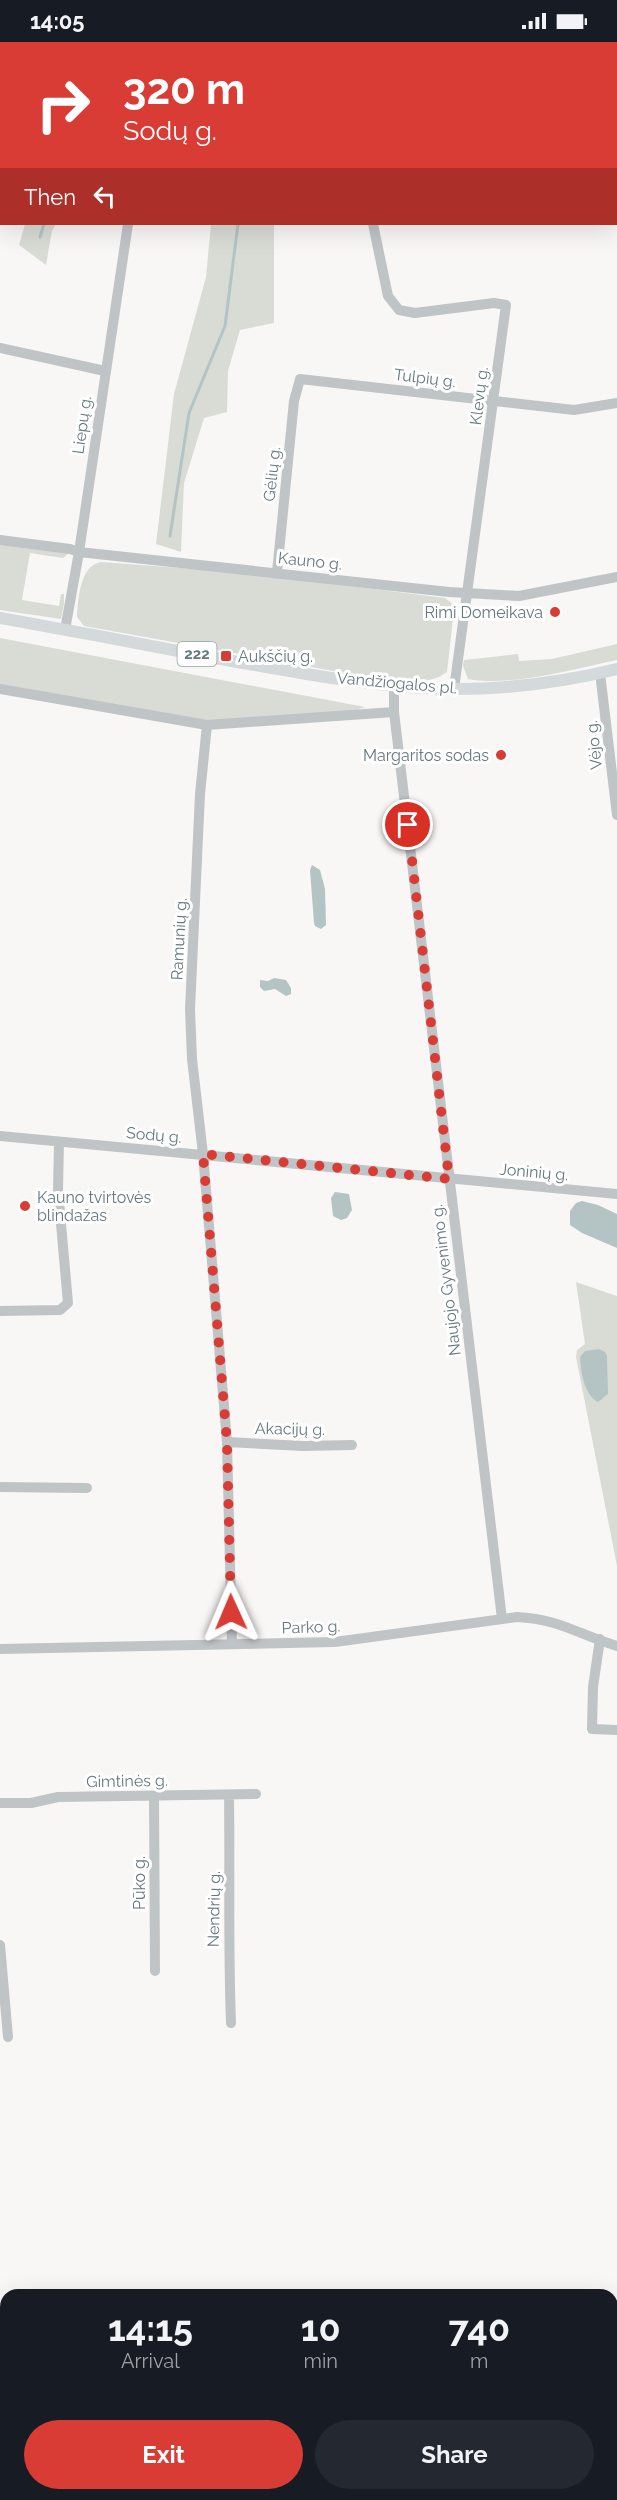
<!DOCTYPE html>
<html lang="en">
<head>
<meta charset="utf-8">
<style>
  body { margin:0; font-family:Raleway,sans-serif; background:#242831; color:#f1f3f6; height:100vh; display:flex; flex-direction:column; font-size:22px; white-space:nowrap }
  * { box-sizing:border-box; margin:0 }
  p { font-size:20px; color:#9ea1a6 }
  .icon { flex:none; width:33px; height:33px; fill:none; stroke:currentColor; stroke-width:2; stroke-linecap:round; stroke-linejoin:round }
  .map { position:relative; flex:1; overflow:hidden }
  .details { position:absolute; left:0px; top:2247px; width:618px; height:212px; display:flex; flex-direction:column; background:#171b24; border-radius:18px 18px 0 0; box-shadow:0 6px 24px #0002 }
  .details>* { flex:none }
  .banner { position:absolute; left:0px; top:0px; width:618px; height:183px; box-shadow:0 6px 24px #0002; background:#d83c34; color:#fff; overflow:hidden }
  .pin { position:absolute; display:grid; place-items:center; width:51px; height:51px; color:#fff; margin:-26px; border:3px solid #fff; border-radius:50%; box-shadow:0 2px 6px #0007 }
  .me { position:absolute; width:66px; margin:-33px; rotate:359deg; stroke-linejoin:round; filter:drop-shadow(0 0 4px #0008) }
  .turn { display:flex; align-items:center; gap:21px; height:126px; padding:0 24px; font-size:27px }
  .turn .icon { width:78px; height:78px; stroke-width:2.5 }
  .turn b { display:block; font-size:42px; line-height:51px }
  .then { display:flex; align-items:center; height:57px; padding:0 24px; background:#0003; gap:12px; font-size:22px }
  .eta { display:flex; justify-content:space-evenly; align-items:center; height:102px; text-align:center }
  .eta b { font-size:36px; font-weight:700; line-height:42px }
  .action { display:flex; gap:12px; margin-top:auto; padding:12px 24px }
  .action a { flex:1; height:69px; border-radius:36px; background:#d83c34; color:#fff; font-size:24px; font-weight:700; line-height:69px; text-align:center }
  .action a+a { background:#242831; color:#f1f3f6 }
  .status { display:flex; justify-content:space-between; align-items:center; height:42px; padding:0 30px; background:#171b24; direction:ltr }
  .status svg { height:16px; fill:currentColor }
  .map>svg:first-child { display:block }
  .green { fill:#d9dcd4 }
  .water { fill:#b4c4c4 }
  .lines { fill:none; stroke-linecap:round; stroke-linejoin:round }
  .stream { stroke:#b4c4c4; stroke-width:3 }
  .minor { stroke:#bfc4c6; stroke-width:10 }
  .major { stroke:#d4d9db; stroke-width:12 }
  .route { stroke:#d83c34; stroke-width:10; stroke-dasharray:0 18 }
  .poi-dot { fill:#d83c34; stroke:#fff; stroke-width:2 }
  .labels { text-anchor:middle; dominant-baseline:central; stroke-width:6; stroke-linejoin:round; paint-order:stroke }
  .shield { fill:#fff; stroke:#93a0a5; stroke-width:1.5 }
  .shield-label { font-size:15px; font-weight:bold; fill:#65787e }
  .street-label { font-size:16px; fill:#65787e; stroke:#fff }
  .poi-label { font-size:16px; fill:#65787e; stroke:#fff; text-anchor:end }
</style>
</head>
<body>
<div class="status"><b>14:05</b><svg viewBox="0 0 49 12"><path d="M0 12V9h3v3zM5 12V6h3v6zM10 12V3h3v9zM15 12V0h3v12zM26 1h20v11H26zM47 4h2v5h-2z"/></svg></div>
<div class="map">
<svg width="617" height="2458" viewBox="0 0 617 2458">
  <rect width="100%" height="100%" fill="#f8f7f5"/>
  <!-- green -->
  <path class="green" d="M99,0H420L422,1H98Z
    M25,182H56L52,189L46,223L19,203Z
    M211,182H274V281L240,288L228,329L227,370L204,376L184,441L181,510L156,502L174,352L206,235Z
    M0,498L69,511L63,516L30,511L22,558L59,564L61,552H64V562L61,577L0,568Z
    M101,520L248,531L445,556L453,562L454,567L447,630L439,635L429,638L361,634L84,584L77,575C78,557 80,523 101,520Z
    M0,596L365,665L336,675L207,683L0,647Z
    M617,602V618C575,627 510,645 468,637L463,624L464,618L518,612L519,619L552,617Z
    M576,1240L617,1254V1524L576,1315L577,1308L585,1302Z"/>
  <!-- water -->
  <path class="water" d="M312,823L320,828L325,847L326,883L321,887L315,884L314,881L310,828Z
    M274,936L286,938L291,946V952L286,954L275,947L264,949L260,945V938L268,939Z
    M335,1150L349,1152L352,1168L347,1176L341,1178L333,1174L331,1156Z
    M582,1159L598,1163L617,1172V1206L582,1191L570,1183V1169L576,1161Z
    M599,1307L605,1310L607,1314L608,1352L598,1360C584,1353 581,1330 580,1315L585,1309Z"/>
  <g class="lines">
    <!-- stream -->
    <path class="stream" d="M233,0V2
      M383,0L391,2
      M124,2V0
      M40,195L44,182
      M170,494L189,371L225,284L238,182"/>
    <!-- minor -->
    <path class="minor" d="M0,75L2,73
      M373,182L388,254L399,268L415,271L494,261L506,263L454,647
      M0,306L105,329
      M0,498L70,507L79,510L449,550L519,554L617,535
      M277,530L294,359L300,337L574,368L617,361
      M65,588L79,510L128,182
      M600,631L617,773
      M394,644V670L502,1577
      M0,647L207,683L394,670
      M207,683L200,752L190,967L192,1017L203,1112L227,1400L232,1602
      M0,1094L617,1152
      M0,1269L60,1268L68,1261L58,1148L59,1100
      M227,1400L303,1404L352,1403
      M0,1445L87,1446
      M600,1597L593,1645L592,1687L617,1688
      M0,1607L335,1600L517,1575C560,1577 579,1593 617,1604
      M229,1753C230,1829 228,1905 231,1981
      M154,1754L155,1929
      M0,1761H31L58,1755L256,1752
      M0,1903L8,1995
      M0,2327H6
      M530,2458L617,2452"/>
    <!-- major -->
    <path class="major" d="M0,576C72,589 143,602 215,616C284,628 353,642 423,646C487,650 554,642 617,627"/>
  </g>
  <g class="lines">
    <!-- route -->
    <path class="route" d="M231,1570L227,1400L203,1112L449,1137L408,783"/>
  </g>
  <!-- markers -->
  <g class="poi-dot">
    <circle cx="555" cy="570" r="6"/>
    <rect x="220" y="608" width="12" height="12" rx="3"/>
    <circle cx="501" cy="713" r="6"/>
    <circle cx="25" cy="1164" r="6"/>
  </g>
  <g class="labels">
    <!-- shield labels -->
    <rect class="shield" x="177.5" y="600" width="39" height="24" rx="4.5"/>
    <g class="shield-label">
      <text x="197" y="612">222</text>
    </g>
    <!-- street labels -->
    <g class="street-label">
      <text transform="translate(425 336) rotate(7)">Tulpių g.</text>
      <text transform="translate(479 354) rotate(-83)">Klevų g.</text>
      <text transform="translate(82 383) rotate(-82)">Liepų g.</text>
      <text transform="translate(272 432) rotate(-84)">Gėlių g.</text>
      <text transform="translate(310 519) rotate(6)">Kauno g.</text>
      <text transform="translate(397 641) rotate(5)">Vandžiogalos pl.</text>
      <text transform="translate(594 703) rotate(-96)">Vėjo g.</text>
      <text transform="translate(179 897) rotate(-87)">Ramunių g.</text>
      <text transform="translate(154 1093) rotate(5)">Sodų g.</text>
      <text transform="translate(534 1130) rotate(5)">Joninių g.</text>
      <text transform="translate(446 1238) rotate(-97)">Naujojo Gyvenimo g.</text>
      <text transform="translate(290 1387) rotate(1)">Akacijų g.</text>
      <text transform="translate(311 1585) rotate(-2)">Parko g.</text>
      <text transform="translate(127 1739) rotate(-1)">Gimtinės g.</text>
      <text transform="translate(139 1841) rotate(-90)">Pūko g.</text>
      <text transform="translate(214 1867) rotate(-89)">Nendrių g.</text>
    </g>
    <!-- poi labels -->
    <g class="poi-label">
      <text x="543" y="570">Rimi Domeikava</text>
      <text x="238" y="614" text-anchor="start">Aukščių g.</text>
      <text x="489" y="713">Margaritos sodas</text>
      <text x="37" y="1155" text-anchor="start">Kauno tvirtovės<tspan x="37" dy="18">blindažas</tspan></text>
    </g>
  </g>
</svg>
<div class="pin" style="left:408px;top:783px;background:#d93025"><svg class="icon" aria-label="arrive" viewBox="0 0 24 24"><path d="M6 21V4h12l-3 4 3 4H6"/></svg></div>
<svg class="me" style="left:231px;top:1570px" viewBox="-20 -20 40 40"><path d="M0-17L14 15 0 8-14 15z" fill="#d83c34" stroke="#fff" stroke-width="4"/></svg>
<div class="banner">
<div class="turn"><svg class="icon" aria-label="right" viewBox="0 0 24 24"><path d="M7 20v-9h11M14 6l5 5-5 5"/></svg><div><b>320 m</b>Sodų g.</div></div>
<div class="then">Then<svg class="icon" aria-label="left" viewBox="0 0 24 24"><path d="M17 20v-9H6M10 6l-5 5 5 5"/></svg></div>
</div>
<section class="details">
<div class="eta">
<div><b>14:15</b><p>Arrival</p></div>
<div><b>10</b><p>min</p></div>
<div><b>740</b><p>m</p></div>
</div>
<div class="action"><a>Exit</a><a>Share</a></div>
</section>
</div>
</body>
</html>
